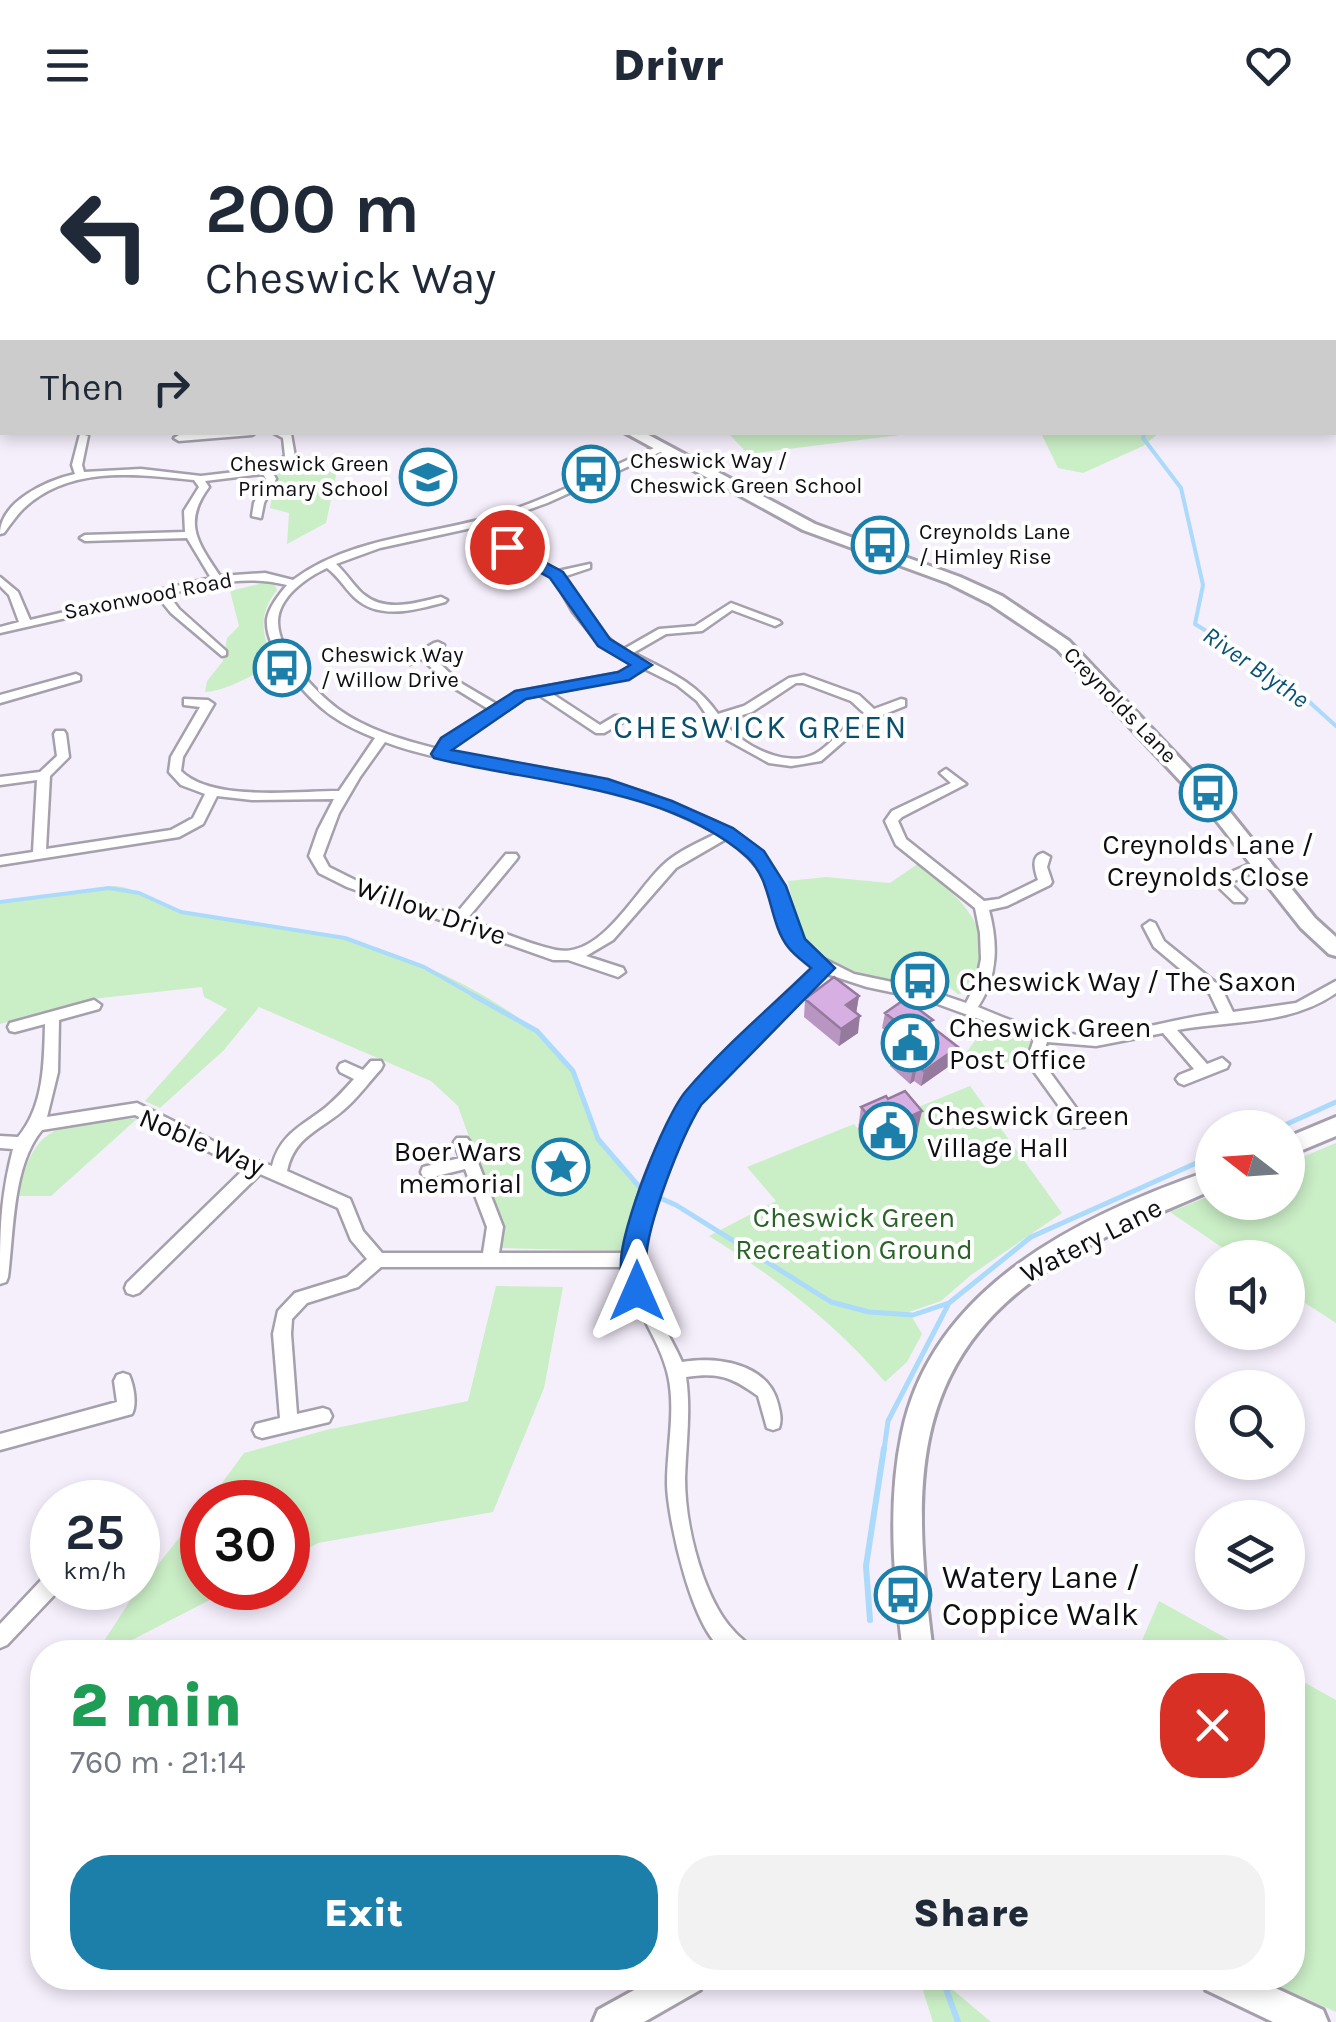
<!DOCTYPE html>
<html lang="en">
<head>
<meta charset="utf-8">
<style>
  body { margin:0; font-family:Karla,sans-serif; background:#f2f2f3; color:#1f2937; height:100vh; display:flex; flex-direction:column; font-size:38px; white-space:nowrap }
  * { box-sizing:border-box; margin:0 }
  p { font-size:32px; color:#747a83 }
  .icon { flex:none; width:55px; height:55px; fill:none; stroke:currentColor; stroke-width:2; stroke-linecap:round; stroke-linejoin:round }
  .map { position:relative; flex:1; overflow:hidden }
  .details { position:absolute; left:30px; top:1510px; width:1275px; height:350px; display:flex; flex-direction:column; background:#fff; border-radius:40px; box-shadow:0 5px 15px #0003 }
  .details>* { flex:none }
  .hud { position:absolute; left:0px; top:0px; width:1338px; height:305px; box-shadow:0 5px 15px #0003; background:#fff; color:#1f2937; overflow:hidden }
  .needle { width:65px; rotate:287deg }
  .fabs { position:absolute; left:1195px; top:980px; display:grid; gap:20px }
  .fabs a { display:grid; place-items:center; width:110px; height:110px; border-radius:50%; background:#fff; box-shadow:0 5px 15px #0003; font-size:50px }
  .speed { position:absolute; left:30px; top:1350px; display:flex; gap:20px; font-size:50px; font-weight:700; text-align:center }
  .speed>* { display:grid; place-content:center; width:130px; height:130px; border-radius:50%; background:#fff; box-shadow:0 5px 15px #0003; line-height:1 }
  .speed small { font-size:25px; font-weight:400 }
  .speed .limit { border:15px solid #d22; background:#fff; color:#111 }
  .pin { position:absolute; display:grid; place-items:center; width:85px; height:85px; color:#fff; margin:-42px; border:5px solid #fff; border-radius:50%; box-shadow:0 2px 10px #0007 }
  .me { position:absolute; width:110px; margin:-55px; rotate:0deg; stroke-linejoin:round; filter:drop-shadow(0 0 8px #0008) }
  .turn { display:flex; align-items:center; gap:35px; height:210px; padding:0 40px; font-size:45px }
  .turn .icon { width:130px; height:130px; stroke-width:2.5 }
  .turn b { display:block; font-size:70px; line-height:85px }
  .then { display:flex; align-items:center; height:95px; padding:0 40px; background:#0003; gap:20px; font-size:38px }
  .round { display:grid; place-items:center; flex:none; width:105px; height:105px; border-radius:40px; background:#f2f2f3 }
  .summary { display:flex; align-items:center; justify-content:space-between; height:170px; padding:0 40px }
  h1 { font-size:60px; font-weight:800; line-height:75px; color:#1e9e55 }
  .action { display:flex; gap:20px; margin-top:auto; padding:20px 40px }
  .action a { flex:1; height:115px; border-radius:40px; background:#1c7faa; color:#fff; font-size:40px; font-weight:800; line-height:115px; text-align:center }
  .action a+a { background:#f2f2f3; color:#1f2937 }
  header { display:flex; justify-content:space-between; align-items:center; height:130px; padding:0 40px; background:#fff; font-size:45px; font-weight:800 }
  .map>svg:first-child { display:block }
  .green { fill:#caeec6 }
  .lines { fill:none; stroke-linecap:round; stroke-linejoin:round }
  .stream-far3 { stroke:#acdafa; stroke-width:2.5 }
  .stream-far2 { stroke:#acdafa; stroke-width:4 }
  .stream-far1 { stroke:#acdafa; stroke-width:5 }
  .stream { stroke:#acdafa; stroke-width:6 }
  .street-casing { stroke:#a5a0ac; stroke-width:5 }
  .secondary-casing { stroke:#a5a0ac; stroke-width:6 }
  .street { fill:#fff; fill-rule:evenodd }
  .secondary { fill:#fff; fill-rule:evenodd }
  .wall { fill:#b996c2 }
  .shaded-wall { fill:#967a9e }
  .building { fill:#d7afe2; stroke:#967a9e; stroke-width:2.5 }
  .route { fill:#1a73e8; stroke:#114b97; stroke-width:2.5 }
  .labels { text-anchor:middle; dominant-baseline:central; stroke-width:8; stroke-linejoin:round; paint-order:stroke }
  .far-poi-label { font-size:22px; fill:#100e13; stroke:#fff; text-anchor:start }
  .far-street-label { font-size:22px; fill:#100e13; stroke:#fff }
  .far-water-label { font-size:25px; font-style:italic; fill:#085277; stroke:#fff }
  .poi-label { font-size:28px; fill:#100e13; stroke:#fff; text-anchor:start }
  .street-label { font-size:28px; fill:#100e13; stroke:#fff }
  .park-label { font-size:28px; fill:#296326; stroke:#fff }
  .quarter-label { font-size:32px; letter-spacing:2.5px; fill:#0a506e; stroke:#fff }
  .near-poi-label { font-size:32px; fill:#100e13; stroke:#fff; text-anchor:start }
</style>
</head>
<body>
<header><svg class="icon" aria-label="menu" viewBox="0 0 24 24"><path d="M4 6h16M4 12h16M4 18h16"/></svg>Drivr<svg class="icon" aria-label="heart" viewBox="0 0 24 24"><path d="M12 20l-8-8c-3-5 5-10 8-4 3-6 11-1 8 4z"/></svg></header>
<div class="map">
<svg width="1336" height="1892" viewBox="0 0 1336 1892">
  <rect width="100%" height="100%" fill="#f5effc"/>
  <!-- green -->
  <path class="green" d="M289,0H1269V2H291Z
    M728,303H916L748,324Z
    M1041,303H1159L1143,316L1083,343L1058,338Z
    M337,341L326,393L287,414L289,383L270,378L277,343Z
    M268,452L275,455L277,460C257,485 262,506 275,534C251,545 230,560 205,562L207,551L223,531L227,508L239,496L230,461Z
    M919,733C958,766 1011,810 967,863L958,864L941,851L905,845L903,852C825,837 804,834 788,751L826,747L890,753Z
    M115,756C141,758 159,777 185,783C230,792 276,794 321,803C399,819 509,866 562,927C583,951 583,984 599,1010C610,1028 630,1045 644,1062L622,1121L500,1118L503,1103L458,976L431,951L259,877L224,920L160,978L145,971L227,879L204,867L202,857L92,869L0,894V771Z
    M946,887L966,894L973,889L1024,908L1031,911L1033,919C1018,934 979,942 966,923L977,908Z
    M970,956L1062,1083L971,1145L941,1171L909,1182L922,1204L907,1232L885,1252C835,1193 775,1147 709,1106L776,1071L747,1037L854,994L877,1022L901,984Z
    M138,988L51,1066H19C33,985 69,996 138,988Z
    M1336,1013V1193L1288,1162V1128L1236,1127L1170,1082L1212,1065V1072H1288V1033Z
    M496,1156L563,1157L544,1258L493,1382L318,1413L288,1429V1372H208L244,1323L326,1300L468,1271Z
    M202,1379V1458H233L128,1512L126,1522H97L133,1466Z
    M1159,1471L1251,1522H1137Z
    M1293,1546L1336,1570V1882L1260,1848H1292Z
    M919,1848H939L991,1892H933Z"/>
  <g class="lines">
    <!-- stream-far3 -->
    <path class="stream-far3" d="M1157,0L1161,2"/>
    <!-- stream-far2 -->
    <path class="stream-far2" d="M1145,302L1143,308L1181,358L1203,455L1195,494L1284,549L1336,596
      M0,772L109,758L139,763L181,782L345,808L424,837L477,867"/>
    <!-- stream-far1 -->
    <path class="stream-far1" d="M473,865L537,901L573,941L598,1009L643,1061
      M1278,998L1336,972
      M653,1065L676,1075L831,1172L869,1182L913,1185L949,1173L1031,1107L1212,1026
      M884,1320L888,1291L948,1175"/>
    <!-- stream -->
    <path class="stream" d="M870,1490L866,1436L884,1318
      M942,1848L958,1892"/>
    <!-- street casing -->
    <g class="street-casing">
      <path id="street" d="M211,302H256L252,305L179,311L174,308L179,305Z
        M272,302L291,304L295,327L285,336L272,341L276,349L264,373L261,388L252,386L254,373L266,349L263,344L205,351L209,357C182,393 198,413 220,446L265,443L293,450C352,406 429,406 497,385C554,367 607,338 661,315H667V319L547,373L486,395L511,415L558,441L590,434V438L563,447C579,474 595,504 624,519L659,499L695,496L731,473L779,491L781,493L775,496L732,480L702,501L666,504L633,523C667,541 695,551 718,584L744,576L789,548L804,545L859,565L874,579L901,569L905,570V576L867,591L821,631L791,636L769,633L722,607L697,571L677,555L645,539L627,548L551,563L600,595L615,586H623V592L604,603H596L539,565L525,568L453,614L449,622L592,647L649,664L714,691L746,710L771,737L783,757L800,806L818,826L854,844L925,859L966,873L976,854L981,829L980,803L975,778L896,715L885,691L892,681L951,653L940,643L946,639L966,654L902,687L898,691L906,709L984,771L999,769L1038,750C1035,741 1030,726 1043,723L1050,727L1047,737L1052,752L1050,755L1007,776L989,780C998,814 998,846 978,877C1004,888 1030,899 1059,903C1112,911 1166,889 1219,883L1210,864L1154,817L1143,796L1150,791L1155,793L1164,811L1221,857L1233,882L1296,873L1336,851V863C1289,896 1231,890 1177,900L1207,934L1222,928L1229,934L1227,938L1184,955L1179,953L1176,949L1179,945L1194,939L1163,903L1096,916L1047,912L1042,927L1044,934L1084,989L1087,993L1084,997H1074L1030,936L1028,927L1034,909L924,869L867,857L827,844C778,888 724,932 689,988C673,1014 662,1044 653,1073C646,1097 639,1123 644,1148C650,1178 670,1204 682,1232C717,1226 768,1233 778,1274C780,1283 782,1289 779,1298L773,1300L767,1298L758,1266C732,1247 719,1242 686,1247C691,1281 686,1314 685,1348C685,1380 692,1415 703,1446C710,1465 719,1485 733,1500C740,1509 749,1512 753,1522C746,1522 736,1524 729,1522C694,1513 667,1386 667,1353C667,1317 676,1280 668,1245C659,1206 631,1177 626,1137H381L358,1157L307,1173L292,1189L291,1204L297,1284L323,1278L329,1280L332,1286L329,1292L262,1308L256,1306L253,1300L256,1294L280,1288L273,1204L278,1181L295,1163L347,1147L367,1129L351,1110L338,1078L260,1044L139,1163L133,1165L127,1163L125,1158L127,1153L244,1039L135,985L42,1000C12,1036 14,1102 8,1147L6,1152L0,1154C0,1103 0,1069 13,1019L0,1018V1006L18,1007C44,976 44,933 45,894L15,902L10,901L8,897L10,893L94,870L101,875L99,879L59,890L58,942L47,987L137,973L243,1026L272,1036C280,1004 302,996 325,978C336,969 345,959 354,949L340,942L338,938L340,934L345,932L363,940L371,931H381L383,935L381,939C370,951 360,965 348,976C323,1000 295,1004 287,1041L350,1069L363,1101L382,1123H483L487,1097L465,1039L429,1048L423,1047L421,1042L423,1037L460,1028L454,1012L457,1008H467L470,1012L503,1097L499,1123H626C643,992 722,921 816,838C784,818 783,787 769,756C759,736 744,721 726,709L676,738L613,810L586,826L623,838L625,842L618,847L568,830H553L347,757L319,743L309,726L318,700L334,669L252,670L217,666L203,694L179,707L0,735V727L33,722L37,650L0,655V647L40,642L57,626L54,604L56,601H64L66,604L69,627L50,646L46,719L171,700L193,688L205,664L181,655L169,642L171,627L200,577L184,575V569L208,570L214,574L183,627L181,641C212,672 297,661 339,661L375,608C360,602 345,595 332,586C308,569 264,521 267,489C269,477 279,465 287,455C245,444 208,455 168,464L179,479L226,521V525L222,526L171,483L158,467L0,503V497L19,492L9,465L0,456V447L18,462L30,490L211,448L187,408L85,411L80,408L85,405L185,402L184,381L199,357L194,350C136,344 69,335 23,379C16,386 10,395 4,403L0,404C0,371 48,350 75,344L72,335L80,304L88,306L82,335L84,342L141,339L201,346L260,339L278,332L285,326L283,308ZM476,397L503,419L553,447L573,482L600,515L636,534L620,543L517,562L498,575L459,552L430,524L444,515L438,512L434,513L404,531L410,534L422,529L451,556L490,580L444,609L438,619C403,610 367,600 338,579C315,562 278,522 278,492C278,467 307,447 327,438C338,446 344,457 354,467C379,491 415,480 445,472L447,470L441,467C415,473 386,483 363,464C353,455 346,443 336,434L380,418ZM796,553H803L851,571L864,583C845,593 833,614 815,624C786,639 740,615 723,591L752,582ZM385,612C443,634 505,636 565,648C617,659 670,678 717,703C698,713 678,721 663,735C635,761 601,829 556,820C527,814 495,799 467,789L516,730L518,727L516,724H506L455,785L357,751L329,737L323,726L339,683L360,647Z
        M76,544L80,546V550L0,573V565Z
        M1259,730L1266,734L1264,737L1230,753L1246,769L1244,772H1234L1213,752L1215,749Z
        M123,1243L129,1245C134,1256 137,1274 132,1284L0,1320V1304L117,1272L114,1251L117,1245Z
        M52,1444V1458H60L59,1460L7,1515L0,1518V1494L45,1446Z"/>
    </g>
    <!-- secondary casing -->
    <g class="secondary-casing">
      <path id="secondary" d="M275,0H285L286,2H276Z
        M624,302H643L815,394L960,447L1002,466L1069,511L1226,677L1315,788L1336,807V826L1329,824L1301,798L1212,685L1057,519L990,474L948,453L803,400Z
        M1336,987V1006L1288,1026V1007Z
        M1212,1040V1060C1166,1081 1118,1098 1074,1124C906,1219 911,1352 933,1522H903C894,1450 887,1375 902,1303C932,1156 1083,1084 1212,1040Z
        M656,1848H705L700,1860L644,1892H593L598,1880Z
        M1201,1848H1254L1323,1880L1328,1892H1273L1206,1860Z"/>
    </g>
    <!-- street -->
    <use href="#street" class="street"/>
    <!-- secondary -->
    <use href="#secondary" class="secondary"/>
  </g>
  <!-- wall -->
  <path class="wall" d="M859,866L856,883L858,903L839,916L804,887L805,869Z
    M885,883L931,897L958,917L955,932L921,956L914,951L910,954L890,936L892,921L901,913L882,898Z
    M861,977L917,1003L877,1023L858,999Z"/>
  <!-- shaded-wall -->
  <path class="shaded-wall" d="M859,866L856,884L846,875Z
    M860,886L858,903L839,916L841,899Z
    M958,917L955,932L921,956L924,941Z
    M917,936L914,951L910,954L913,939Z
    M922,981L917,1003L877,1023L881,1000Z"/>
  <!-- building -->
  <path class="building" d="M834,847L859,866L846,875L860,886L841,899L805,869Z
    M905,869L933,890L927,893L958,917L924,941L917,936L913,939L892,921L912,904L885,883Z
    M905,961L922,981L881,1000L861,977L886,966L888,969Z"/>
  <!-- route -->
  <path class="route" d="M507,412L563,442L610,509L652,535L629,550L526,569L452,620L608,649L672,671L733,698L764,721L786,756L805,809L835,838L701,975C681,1007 647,1094 646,1130C645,1144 653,1155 646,1169L637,1172L628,1169C623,1158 620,1143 621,1132C621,1098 664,987 686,961C723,917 770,878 811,838C804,832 794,825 788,817C768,791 773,751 747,727C667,656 532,653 434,628L431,624L441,608L515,561L618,542L630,535L598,516L550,448L501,421L499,417Z"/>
  <!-- icons -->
  <defs>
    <g id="bus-ring" transform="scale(2.875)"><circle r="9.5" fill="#fff" stroke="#1c7faa" stroke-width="1.5"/><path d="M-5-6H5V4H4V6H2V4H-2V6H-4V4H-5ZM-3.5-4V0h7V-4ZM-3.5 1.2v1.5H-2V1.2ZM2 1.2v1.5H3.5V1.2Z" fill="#1c7faa"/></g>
    <g id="school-ring" transform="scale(2.875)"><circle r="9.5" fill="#fff" stroke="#1c7faa" stroke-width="1.5"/><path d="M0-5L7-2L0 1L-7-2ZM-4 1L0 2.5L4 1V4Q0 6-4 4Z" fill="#1c7faa"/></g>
    <g id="civic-ring" transform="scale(2.875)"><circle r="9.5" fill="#fff" stroke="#1c7faa" stroke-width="1.5"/><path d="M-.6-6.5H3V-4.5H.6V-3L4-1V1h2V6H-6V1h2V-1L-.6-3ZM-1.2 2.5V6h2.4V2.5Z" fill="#1c7faa"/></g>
    <g id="sight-ring" transform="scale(2.875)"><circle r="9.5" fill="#fff" stroke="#1c7faa" stroke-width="1.5"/><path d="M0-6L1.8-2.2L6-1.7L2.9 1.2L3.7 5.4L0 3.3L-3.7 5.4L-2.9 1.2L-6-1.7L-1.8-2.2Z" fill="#1c7faa"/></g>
  </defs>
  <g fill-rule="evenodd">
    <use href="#bus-ring" x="591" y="344"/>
    <use href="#school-ring" x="428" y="347"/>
    <use href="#bus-ring" x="880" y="415"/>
    <use href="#bus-ring" x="282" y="538"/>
    <use href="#bus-ring" x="1208" y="663"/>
    <use href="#bus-ring" x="920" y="851"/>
    <use href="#civic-ring" x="910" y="913"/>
    <use href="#civic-ring" x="888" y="1001"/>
    <use href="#sight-ring" x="561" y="1037"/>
    <use href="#bus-ring" x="903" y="1465"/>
  </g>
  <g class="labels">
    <!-- far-poi labels -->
    <g class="far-poi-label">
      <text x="630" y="331">Cheswick Way /<tspan x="630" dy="25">Cheswick Green School</tspan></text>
      <text x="389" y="334" text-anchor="end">Cheswick Green<tspan x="389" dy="25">Primary School</tspan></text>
      <text x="919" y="402">Creynolds Lane<tspan x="919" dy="25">/ Himley Rise</tspan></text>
      <text x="321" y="525">Cheswick Way<tspan x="321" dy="25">/ Willow Drive</tspan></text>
    </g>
    <!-- far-street labels -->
    <g class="far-street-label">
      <text transform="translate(148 466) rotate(-11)">Saxonwood Road</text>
      <text transform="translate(1120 575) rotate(46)">Creynolds Lane</text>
    </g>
    <!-- far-water labels -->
    <g class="far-water-label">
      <text transform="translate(1256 537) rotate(35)">River Blythe</text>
    </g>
    <!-- poi labels -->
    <g class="poi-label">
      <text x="1208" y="714" text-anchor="middle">Creynolds Lane /<tspan x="1208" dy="32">Creynolds Close</tspan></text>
      <text x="959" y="851">Cheswick Way / The Saxon</text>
      <text x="949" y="897">Cheswick Green<tspan x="949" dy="32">Post Office</tspan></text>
      <text x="927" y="985">Cheswick Green<tspan x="927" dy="32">Village Hall</tspan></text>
      <text x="522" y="1021" text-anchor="end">Boer Wars<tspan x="522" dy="32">memorial</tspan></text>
    </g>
    <!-- street labels -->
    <g class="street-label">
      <text transform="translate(431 781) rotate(19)">Willow Drive</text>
      <text transform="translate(202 1012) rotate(23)">Noble Way</text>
      <text transform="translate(1091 1110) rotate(-27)">Watery Lane</text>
    </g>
    <!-- park labels -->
    <g class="park-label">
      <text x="854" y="1087">Cheswick Green<tspan x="854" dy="32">Recreation Ground</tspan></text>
    </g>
    <!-- quarter labels -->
    <g class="quarter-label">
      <text x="761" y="597">CHESWICK GREEN</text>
    </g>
    <!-- near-poi labels -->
    <g class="near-poi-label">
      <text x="942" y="1447">Watery Lane /<tspan x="942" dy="37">Coppice Walk</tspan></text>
    </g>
  </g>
</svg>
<div class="fabs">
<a><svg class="needle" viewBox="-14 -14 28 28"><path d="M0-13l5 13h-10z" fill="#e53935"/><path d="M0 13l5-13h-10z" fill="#747a83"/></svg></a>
<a><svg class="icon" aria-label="sound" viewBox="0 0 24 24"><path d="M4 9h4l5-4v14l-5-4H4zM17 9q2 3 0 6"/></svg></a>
<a><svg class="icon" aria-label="search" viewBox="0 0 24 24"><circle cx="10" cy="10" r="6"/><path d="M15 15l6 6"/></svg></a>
<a><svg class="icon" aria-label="layers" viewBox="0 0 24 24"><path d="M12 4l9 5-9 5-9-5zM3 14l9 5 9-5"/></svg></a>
</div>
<div class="speed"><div>25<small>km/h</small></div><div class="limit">30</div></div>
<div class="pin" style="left:507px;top:417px;background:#d93025"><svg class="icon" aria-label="arrive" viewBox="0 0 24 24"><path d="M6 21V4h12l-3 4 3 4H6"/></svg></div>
<svg class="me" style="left:637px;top:1161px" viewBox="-20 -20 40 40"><path d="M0-17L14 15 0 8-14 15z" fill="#1a73e8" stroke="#fff" stroke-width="4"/></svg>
<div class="hud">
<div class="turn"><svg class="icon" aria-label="left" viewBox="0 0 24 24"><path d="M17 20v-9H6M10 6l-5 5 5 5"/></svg><div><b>200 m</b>Cheswick Way</div></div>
<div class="then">Then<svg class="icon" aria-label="right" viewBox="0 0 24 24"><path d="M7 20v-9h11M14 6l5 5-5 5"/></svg></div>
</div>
<section class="details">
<div class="summary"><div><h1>2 min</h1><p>760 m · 21:14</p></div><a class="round" style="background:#d93025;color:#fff"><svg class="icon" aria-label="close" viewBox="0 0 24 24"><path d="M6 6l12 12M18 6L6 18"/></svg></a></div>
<div class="action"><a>Exit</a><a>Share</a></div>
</section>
</div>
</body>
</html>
